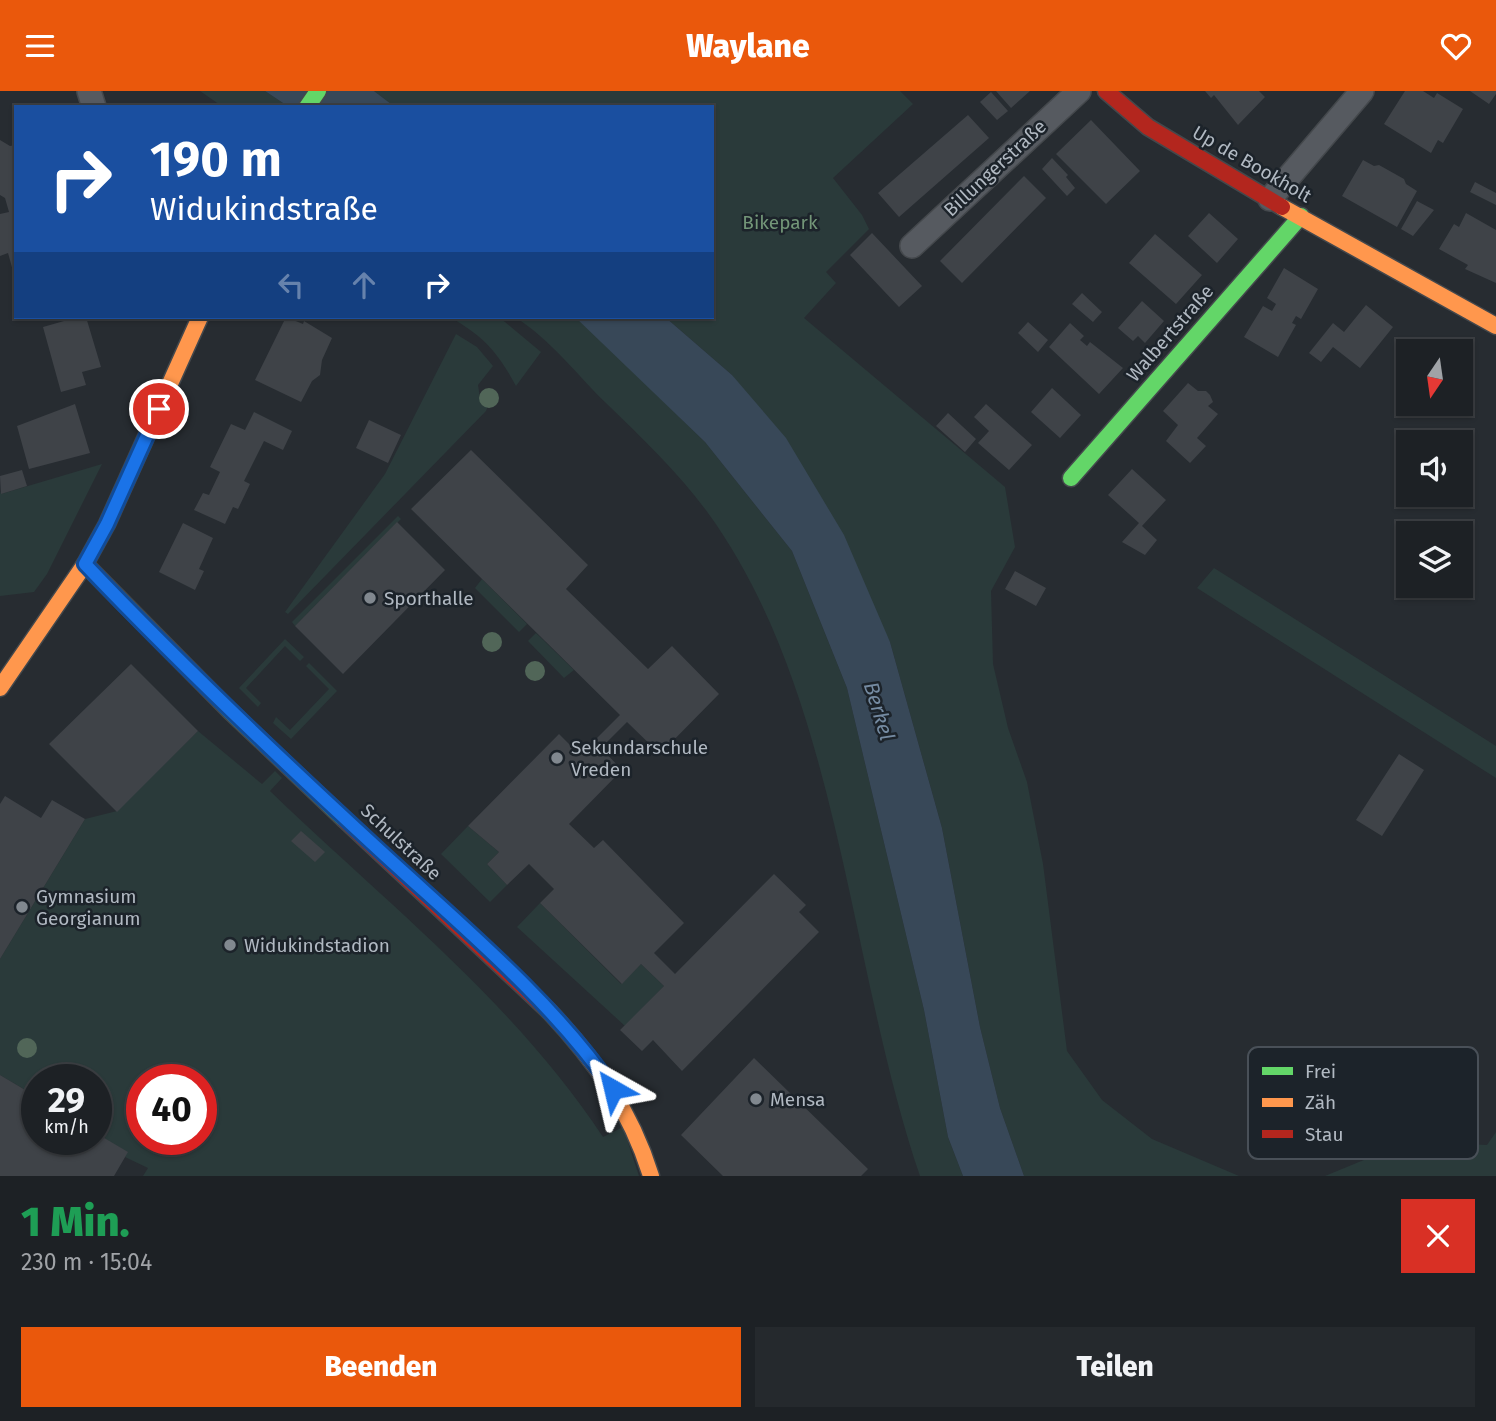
<!DOCTYPE html>
<html lang="de">
<head>
<meta charset="utf-8">
<style>
  body { margin:0; font-family:"Fira Sans",sans-serif; background:#25292d; color:#f1f3f6; height:100vh; display:flex; flex-direction:column; font-size:26px; white-space:nowrap }
  * { box-sizing:border-box; margin:0 }
  p { font-size:23px; color:#a0a3a7 }
  .icon { flex:none; width:38px; height:38px; fill:none; stroke:currentColor; stroke-width:2; stroke-linecap:round; stroke-linejoin:round }
  .map { position:relative; height:1085px; overflow:hidden }
  .sheet { display:flex; flex-direction:column; background:#1d2125; flex:1 }
  .sheet>* { flex:none }
  .guide { position:absolute; left:14px; top:14px; width:700px; height:214px; border-radius:0px; box-shadow:0 2px 5px #0004,0 0 0 2px #3b3e42; background:#1a4fa0; color:#fff; overflow:hidden }
  .needle { width:46px; rotate:193deg }
  .fabs { position:absolute; left:1396px; top:248px; display:grid; gap:14px }
  .fabs a { display:grid; place-items:center; width:77px; height:77px; border-radius:0px; background:#1d2125; box-shadow:0 2px 5px #0004,0 0 0 2px #3b3e42; font-size:35px }
  .speed { position:absolute; left:21px; top:973px; display:flex; gap:14px; font-size:35px; font-weight:700; text-align:center }
  .speed>* { display:grid; place-content:center; width:91px; height:91px; border-radius:50%; background:#1d2125; box-shadow:0 2px 5px #0004,0 0 0 2px #3b3e42; line-height:1 }
  .speed small { font-size:18px; font-weight:400 }
  .speed .limit { border:10px solid #d22; background:#fff; color:#111 }
  .pin { position:absolute; display:grid; place-items:center; width:60px; height:60px; color:#fff; margin:-30px; border:4px solid #fff; border-radius:50%; box-shadow:0 2px 7px #0007 }
  .me { position:absolute; width:77px; margin:-38px; rotate:323deg; stroke-linejoin:round; filter:drop-shadow(0 0 5px #0008) }
  .turn { display:flex; align-items:center; gap:24px; height:147px; padding:0 21px; font-size:32px }
  .turn .icon { width:91px; height:91px; stroke-width:2.5 }
  .turn b { display:block; font-size:49px; line-height:60px }
  .lanes { display:flex; align-items:center; height:66px; padding:0 21px; background:#0003; justify-content:center; gap:35px; direction:ltr }
  .lanes .off { opacity:.35 }
  .round { display:grid; place-items:center; flex:none; width:74px; height:74px; border-radius:0px; background:#25292d }
  .headline { display:flex; align-items:center; justify-content:space-between; height:119px; padding:0 21px }
  h1 { font-size:42px; font-weight:800; line-height:52px; color:#1e9e55 }
  .action { display:flex; gap:14px; margin-top:auto; padding:14px 21px }
  .action a { flex:1; height:80px; border-radius:0px; background:#ea580c; color:#fff; font-size:28px; font-weight:800; line-height:80px; text-align:center }
  .action a+a { background:#25292d; color:#f1f3f6 }
  header { display:flex; justify-content:space-between; align-items:center; height:91px; padding:0 21px; background:#ea580c; color:#fff; font-size:32px; font-weight:800 }
  .map>svg:first-child { display:block }
  .green { fill:#2a3a3a; fill-rule:evenodd }
  .water { fill:#384858 }
  .building { fill:#3f4348 }
  .lines { fill:none; stroke-linecap:round; stroke-linejoin:round }
  .street-casing { stroke:#44484c; stroke-width:26 }
  .fast-casing { stroke:#44484c; stroke-width:19 }
  .slow-casing { stroke:#44484c; stroke-width:19 }
  .jam-casing { stroke:#44484c; stroke-width:19 }
  .street { stroke:#565a60; stroke-width:23 }
  .fast { stroke:#63d668; stroke-width:16 }
  .slow { stroke:#ff974d; stroke-width:16 }
  .jam { stroke:#b3261e; stroke-width:16 }
  .tree { fill:#516658 }
  .route-casing { stroke:#114b97; stroke-width:18 }
  .route { stroke:#1a73e8; stroke-width:12 }
  .poi-dot { fill:#81888f; stroke:#1c232a; stroke-width:2.5 }
  .labels { text-anchor:middle; dominant-baseline:central; stroke-width:5; stroke-linejoin:round; paint-order:stroke }
  .street-label { font-size:19px; fill:#b1b9c2; stroke:#1c232a }
  .park-label { font-size:19px; fill:#739678; stroke:#1c232a }
  .poi-label { font-size:19px; fill:#b1b9c2; stroke:#1c232a; text-anchor:start }
  .water-label { font-size:21px; font-style:italic; fill:#758ba2; stroke:#1c232a }
  .key { fill:#1c232a; stroke:#495058; stroke-width:2 }
  .key-label { font-size:19px; fill:#b1b9c2 }
</style>
</head>
<body>
<header><svg class="icon" aria-label="menu" viewBox="0 0 24 24"><path d="M4 6h16M4 12h16M4 18h16"/></svg>Waylane<svg class="icon" aria-label="heart" viewBox="0 0 24 24"><path d="M12 20l-8-8c-3-5 5-10 8-4 3-6 11-1 8 4z"/></svg></header>
<div class="map">
<svg width="1496" height="1085" viewBox="0 0 1496 1085">
  <rect width="100%" height="100%" fill="#272c31"/>
  <!-- green -->
  <path class="green" d="M200,0H265L286,14L223,16Z
    M374,0H900L913,13L833,87L862,124L869,138L826,181L836,192L804,227L1005,396L1015,456L991,500L993,573L1008,637L1027,691L1043,773L1067,960L1102,1009L1152,1048L1239,1085H1024L1000,1017L980,936L942,737L890,551L732,284L665,226H712V16H395Z
    M450,226H499L541,261L516,295C497,260 484,246 450,226Z
    M515,226H575L583,232L705,351L792,460L847,597L924,919L948,1046L963,1085H920C848,875 840,604 708,422C679,382 642,347 607,313C577,284 551,249 515,226Z
    M456,243L477,256L493,275L478,294L480,307L488,315L486,320L288,523L285,521L385,383Z
    M102,373L47,483L34,501L0,505V400L1,403Z
    M398,425L401,428L295,535L292,531Z
    M1214,477L1496,655V687L1197,497Z
    M482,488L527,533L519,541L475,497Z
    M536,542L574,579L564,587L528,550Z
    M285,548L304,566L300,570L285,555L246,597L261,612L258,616L239,597Z
    M309,572L337,600L291,648L273,632L276,626L290,639L329,598L306,575Z
    M198,640L262,693L275,680L282,687L270,700C385,811 515,912 603,1046L623,1036L639,1085H143L148,1077L125,1066L127,1061L96,1042V989H37V1006L0,984V868L85,728L117,720ZM142,989H201V1048H142Z
    M468,735L499,761L487,773L507,794L490,811L441,763Z
    M540,812L621,893L641,873L664,895L625,935L517,836Z
    M1496,1041V1085H1325L1410,1050L1487,1054Z"/>
  <!-- water -->
  <path class="water" d="M265,0H374L395,16H289Z
    M575,226H665L732,284L786,347L844,444L890,551L942,737L980,936L1000,1017L1024,1085H963L948,1046L924,919L847,597L792,460L705,351Z"/>
  <!-- building -->
  <path class="building" d="M996,0H1030L1011,17Z
    M1205,0H1259L1265,6L1238,34L1214,4L1211,7Z
    M1405,0H1423L1434,7L1437,2L1463,18L1443,52L1438,49L1431,62L1384,33Z
    M1470,0H1496V3L1489,13Z
    M991,1L1008,20L997,29L980,11Z
    M968,24L989,47L899,126L878,102Z
    M1091,29L1140,80L1106,113L1056,63Z
    M0,49L10,55L16,54L15,187L8,162L0,165V123L9,121L5,107L0,104Z
    M1052,67L1068,84L1066,86L1075,97L1067,105L1042,78Z
    M1363,69L1374,75L1379,74L1404,88L1406,93L1417,100L1397,136L1342,105Z
    M1024,85L1046,107L962,192L940,170Z
    M1475,91L1496,102V114L1470,101Z
    M1417,110L1434,119L1413,145L1401,138Z
    M1209,122L1238,148L1217,172L1188,145Z
    M1466,122L1496,139V192L1465,178L1468,174L1439,158L1454,133L1459,136Z
    M872,142L922,195L899,216L850,164Z
    M1155,143L1202,184L1176,213L1129,172Z
    M1284,177L1318,198L1301,228L1296,225L1292,232L1296,234L1278,266L1244,246L1263,215L1272,220L1276,213L1267,207Z
    M1082,202L1102,221L1093,231L1072,213Z
    M1142,210L1164,230L1145,252L1138,245L1133,250L1118,237Z
    M1366,214L1393,236L1360,277L1333,256L1321,271L1309,262L1333,232L1344,241Z
    M78,226H86L101,276L82,281L86,294L61,301L43,236Z
    M286,226L303,233L304,230L332,247L322,269L320,284L312,290L301,311L255,289Z
    M1028,231L1048,249L1038,261L1018,242Z
    M1070,232L1084,245L1080,249L1087,255L1090,251L1123,277L1099,303L1049,256Z
    M1188,292L1198,300H1206L1210,304L1213,311L1208,315L1218,323L1197,347L1206,355L1190,372L1166,350L1178,334L1163,320Z
    M1052,297L1081,324L1060,347L1031,321Z
    M75,313L90,362L29,378L17,335Z
    M986,313L1032,354L1009,379L978,352L989,340L974,326Z
    M254,321L292,340L283,359L264,350L244,390L250,393L238,418L233,416L225,433L194,419L203,402L209,404L220,381L210,376L231,333L245,339Z
    M948,322L976,348L965,361L936,335Z
    M369,329L401,344L388,372L356,357Z
    M471,359L588,474L566,498L648,578L672,555L719,603L660,663L627,631L601,657L622,679L569,733L594,757L603,749L684,832L654,862L675,883L774,783L806,814L799,821L819,841L682,980L653,949L642,960L620,939L664,895L641,873L622,893L540,812L554,798L529,773L507,794L487,773L499,761L468,735L559,643L580,664L620,624L411,418Z
    M1132,378L1166,409L1142,435L1157,449L1145,464L1122,451L1139,432L1108,404Z
    M22,379L27,395L1,403L0,385Z
    M397,431L445,479L343,583L295,535Z
    M183,432L213,447L199,478L204,480L195,499L159,481Z
    M1015,480L1046,497L1036,515L1005,498Z
    M131,573L198,640L117,721L49,653Z
    M1399,663L1424,679L1382,745L1356,729Z
    M5,705L41,727L52,709L85,728L0,868V713Z
    M301,740L325,761L315,771L291,750Z
    M754,967L868,1078L861,1085H723L681,1044Z
    M0,984L37,1006V1048H96V1042L128,1061L114,1085H0Z"/>
  <g class="lines">
    <!-- street casing -->
    <g class="street-casing">
      <path id="street" d="M89,0L94,16
        M1270,108L1362,0
        M912,155L1079,0"/>
    </g>
    <!-- fast casing -->
    <g class="fast-casing">
      <path id="fast" d="M307,16L318,0
        M1071,387L1301,125
        M85,473L230,620L344,728"/>
    </g>
    <!-- slow casing -->
    <g class="slow-casing">
      <path id="slow" d="M1282,116L1496,235
        M0,597L85,473L107,433L200,226
        M549,920C595,969 631,1020 651,1085"/>
    </g>
    <!-- jam casing -->
    <g class="jam-casing">
      <path id="jam" d="M1106,0L1148,36L1282,116
        M344,728L549,920"/>
    </g>
    <!-- street -->
    <use href="#street" class="street"/>
    <!-- fast -->
    <use href="#fast" class="fast"/>
    <!-- slow -->
    <use href="#slow" class="slow"/>
    <!-- jam -->
    <use href="#jam" class="jam"/>
  </g>
  <!-- trees -->
  <g class="tree">
    <circle cx="489" cy="307" r="10"/>
    <circle cx="492" cy="551" r="10"/>
    <circle cx="535" cy="580" r="10"/>
    <circle cx="27" cy="957" r="10"/>
  </g>
  <g class="lines">
    <!-- route casing -->
    <g class="route-casing">
      <path id="route" d="M159,318L107,433L85,473C178,571 277,665 377,757C457,831 551,908 613,998"/>
    </g>
    <!-- route -->
    <use href="#route" class="route"/>
  </g>
  <!-- markers -->
  <g class="poi-dot">
    <circle cx="370" cy="507" r="7"/>
    <circle cx="557" cy="667" r="7"/>
    <circle cx="22" cy="816" r="7"/>
    <circle cx="230" cy="854" r="7"/>
    <circle cx="756" cy="1008" r="7"/>
  </g>
  <g class="labels">
    <!-- street labels -->
    <g class="street-label">
      <text transform="translate(1252 73) rotate(30)">Up de Bookholt</text>
      <text transform="translate(995 77) rotate(-43)">Billungerstraße</text>
      <text transform="translate(1170 242) rotate(-49)">Walbertstraße</text>
      <text transform="translate(401 751) rotate(43)">Schulstraße</text>
    </g>
    <!-- park labels -->
    <g class="park-label">
      <text x="780" y="131">Bikepark</text>
    </g>
    <!-- poi labels -->
    <g class="poi-label">
      <text x="384" y="507">Sporthalle</text>
      <text x="571" y="656">Sekundarschule<tspan x="571" dy="22">Vreden</tspan></text>
      <text x="36" y="805">Gymnasium<tspan x="36" dy="22">Georgianum</tspan></text>
      <text x="244" y="854">Widukindstadion</text>
      <text x="770" y="1008">Mensa</text>
    </g>
    <!-- water labels -->
    <g class="water-label">
      <text transform="translate(879 620) rotate(73)">Berkel</text>
    </g>
  </g>
  <!-- legend -->
  <rect x="1248" y="956" width="230" height="112" rx="10" class="key"/>
  <rect x="1262" y="976" width="31" height="8" fill="#63d668"/>
  <rect x="1262" y="1007" width="31" height="9" fill="#ff974d"/>
  <rect x="1262" y="1039" width="31" height="8" fill="#b3261e"/>
  <g class="key-label">
    <text x="1305" y="987">Frei</text>
    <text x="1305" y="1018">Zäh</text>
    <text x="1305" y="1050">Stau</text>
  </g>
</svg>
<div class="fabs">
<a><svg class="needle" viewBox="-14 -14 28 28"><path d="M0-13l5 13h-10z" fill="#e53935"/><path d="M0 13l5-13h-10z" fill="#a0a3a7"/></svg></a>
<a><svg class="icon" aria-label="sound" viewBox="0 0 24 24"><path d="M4 9h4l5-4v14l-5-4H4zM17 9q2 3 0 6"/></svg></a>
<a><svg class="icon" aria-label="layers" viewBox="0 0 24 24"><path d="M12 4l9 5-9 5-9-5zM3 14l9 5 9-5"/></svg></a>
</div>
<div class="speed"><div>29<small>km/h</small></div><div class="limit">40</div></div>
<div class="pin" style="left:159px;top:318px;background:#d93025"><svg class="icon" aria-label="arrive" viewBox="0 0 24 24"><path d="M6 21V4h12l-3 4 3 4H6"/></svg></div>
<svg class="me" style="left:613px;top:998px" viewBox="-20 -20 40 40"><path d="M0-17L14 15 0 8-14 15z" fill="#1a73e8" stroke="#fff" stroke-width="4"/></svg>
<div class="guide">
<div class="turn"><svg class="icon" aria-label="right" viewBox="0 0 24 24"><path d="M7 20v-9h11M14 6l5 5-5 5"/></svg><div><b>190 m</b>Widukindstraße</div></div>
<div class="lanes"><svg class="icon off" aria-label="left" viewBox="0 0 24 24"><path d="M17 20v-9H6M10 6l-5 5 5 5"/></svg><svg class="icon off" aria-label="ahead" viewBox="0 0 24 24"><path d="M12 20V5M6 11l6-6 6 6"/></svg><svg class="icon" aria-label="right" viewBox="0 0 24 24"><path d="M7 20v-9h11M14 6l5 5-5 5"/></svg></div>
</div>
</div>
<section class="sheet">
<div class="headline"><div><h1>1 Min.</h1><p>230 m · 15:04</p></div><a class="round" style="background:#d93025;color:#fff"><svg class="icon" aria-label="close" viewBox="0 0 24 24"><path d="M6 6l12 12M18 6L6 18"/></svg></a></div>
<div class="action"><a>Beenden</a><a>Teilen</a></div>
</section>
</body>
</html>
